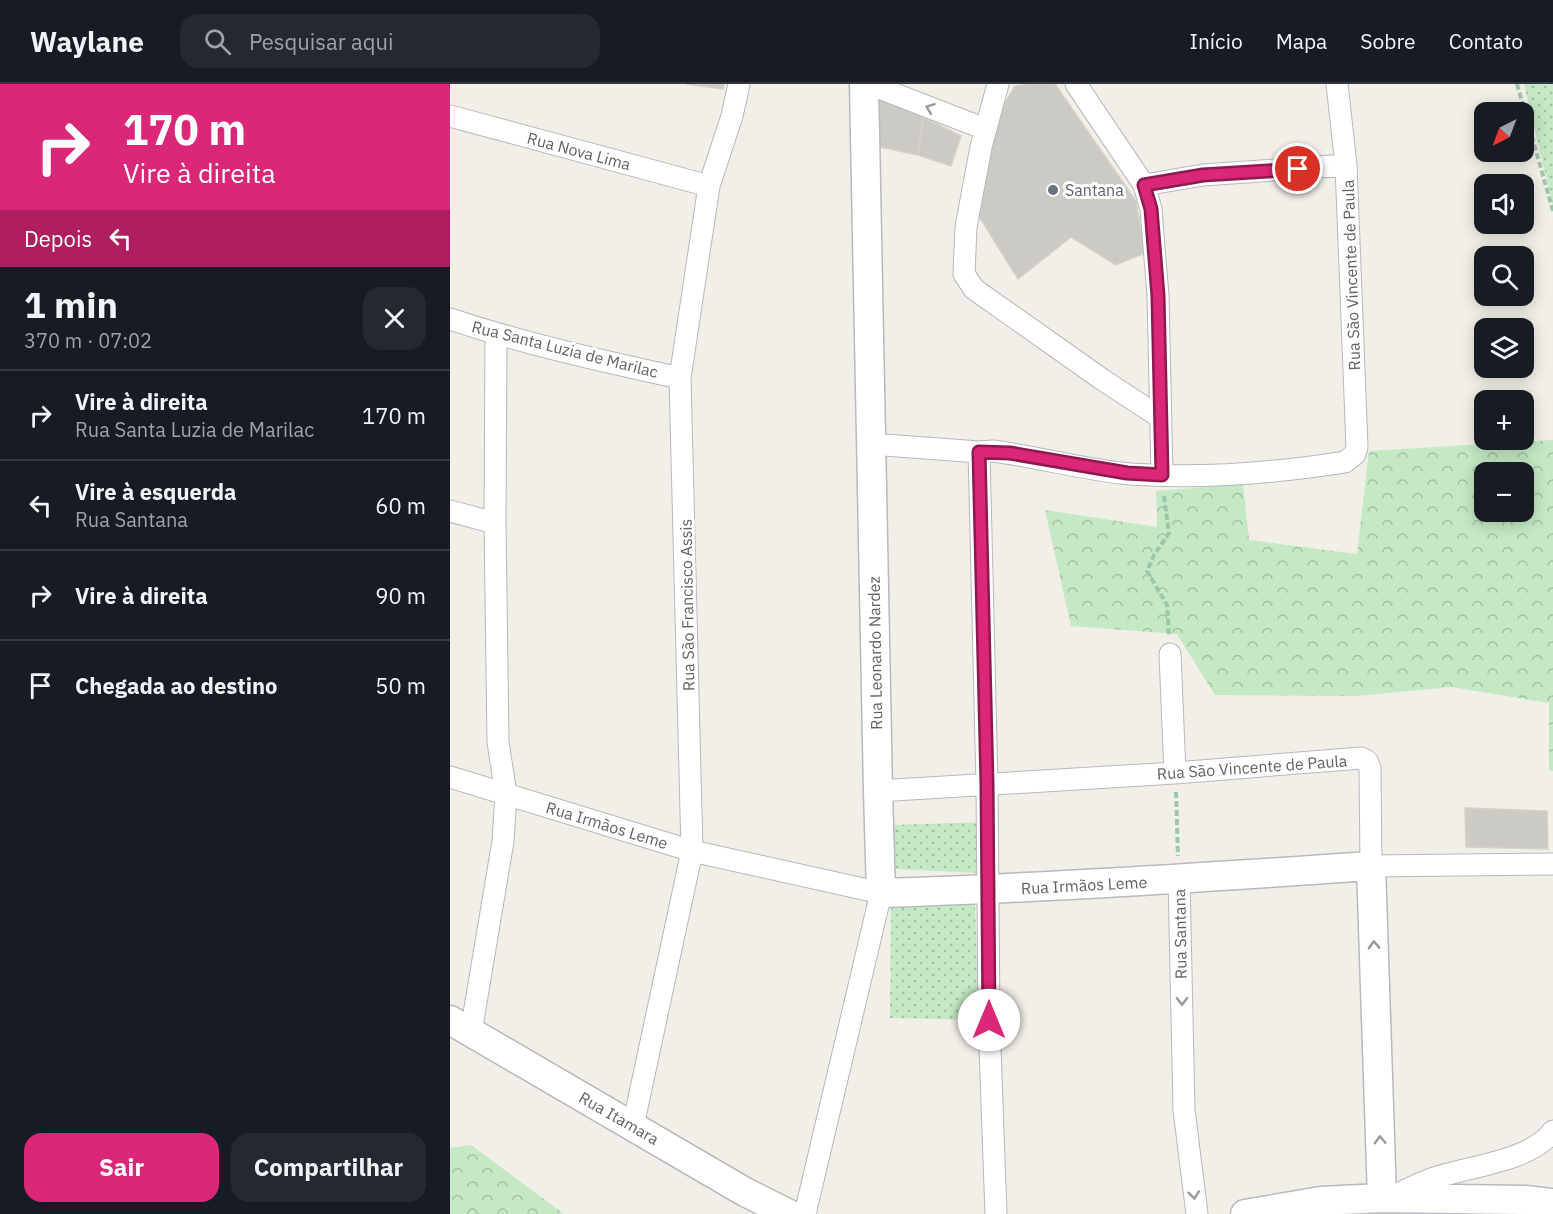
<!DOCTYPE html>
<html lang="pt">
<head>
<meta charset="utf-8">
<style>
  body { margin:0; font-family:"IBM Plex Sans",sans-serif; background:#242831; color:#f1f3f6; height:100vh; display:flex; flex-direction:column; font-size:22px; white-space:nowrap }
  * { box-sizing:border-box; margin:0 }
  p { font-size:20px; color:#9ea1a6 }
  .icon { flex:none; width:33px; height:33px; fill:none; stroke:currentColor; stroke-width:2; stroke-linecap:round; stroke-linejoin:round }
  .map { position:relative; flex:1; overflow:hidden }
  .panel { display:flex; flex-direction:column; background:#171b24; width:450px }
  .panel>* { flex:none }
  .hud { background:#db2777; color:#fff; overflow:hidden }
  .needle { width:39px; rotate:222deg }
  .controls { position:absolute; left:1024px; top:18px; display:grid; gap:12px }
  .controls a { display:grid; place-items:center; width:60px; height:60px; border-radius:12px; background:#171b24; box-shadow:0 3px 15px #0003; font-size:30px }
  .pin { position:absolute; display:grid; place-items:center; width:51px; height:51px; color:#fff; margin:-26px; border:3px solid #fff; border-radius:50%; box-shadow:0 2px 6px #0007 }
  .me { position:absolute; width:66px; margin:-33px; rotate:0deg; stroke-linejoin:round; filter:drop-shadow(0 0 4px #0008) }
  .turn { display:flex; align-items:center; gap:21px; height:126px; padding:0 24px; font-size:27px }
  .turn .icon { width:78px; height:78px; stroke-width:2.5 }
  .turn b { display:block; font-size:42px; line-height:51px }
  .then { display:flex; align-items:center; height:57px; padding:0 24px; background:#0003; gap:12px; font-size:22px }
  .round { display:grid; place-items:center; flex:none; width:63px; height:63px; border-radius:18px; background:#242831 }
  .headline { display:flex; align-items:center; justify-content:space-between; height:102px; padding:0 24px }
  h1 { font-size:36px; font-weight:700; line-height:45px }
  .button { display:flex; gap:12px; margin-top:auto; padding:12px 24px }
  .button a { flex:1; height:69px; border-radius:18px; background:#db2777; color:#fff; font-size:24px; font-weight:700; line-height:69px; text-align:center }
  .button a+a { background:#242831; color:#f1f3f6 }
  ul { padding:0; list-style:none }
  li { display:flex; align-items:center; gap:18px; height:90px; padding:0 24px; border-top:2px solid #363941 }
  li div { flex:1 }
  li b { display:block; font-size:22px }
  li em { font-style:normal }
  header { display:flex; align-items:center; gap:36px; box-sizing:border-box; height:84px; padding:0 30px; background:#171b24; border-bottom:2px solid #363941 }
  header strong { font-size:28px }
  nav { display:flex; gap:33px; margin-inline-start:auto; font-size:21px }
  .search { width:420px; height:54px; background:#242831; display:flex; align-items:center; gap:15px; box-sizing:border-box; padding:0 21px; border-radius:18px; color:#9ea1a6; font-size:22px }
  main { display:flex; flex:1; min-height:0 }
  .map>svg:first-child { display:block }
  .grass { fill:url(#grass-dots) }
  .forest { fill:url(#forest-crowns); fill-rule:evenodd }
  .building { fill:#cccac5; stroke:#d6d1c6; stroke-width:1.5 }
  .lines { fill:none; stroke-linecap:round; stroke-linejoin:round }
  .street-casing { stroke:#b5b8bc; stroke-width:23 }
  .secondary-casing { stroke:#b6babf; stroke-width:31 }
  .path { stroke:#9cc7a9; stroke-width:4; stroke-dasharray:6 3; stroke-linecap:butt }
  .street { stroke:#fff; stroke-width:21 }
  .secondary { stroke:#fff; stroke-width:28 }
  .oneway { stroke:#979a9d }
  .route-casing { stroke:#8e194d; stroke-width:15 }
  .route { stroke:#db2777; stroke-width:10 }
  .worship-dot { fill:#6b7280; stroke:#fff; stroke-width:2 }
  .labels { text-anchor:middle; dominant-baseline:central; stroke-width:6; stroke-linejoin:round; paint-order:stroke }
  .street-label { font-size:16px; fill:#5f6368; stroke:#fff }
  .worship-label { font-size:16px; fill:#5b616d; stroke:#fff; text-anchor:start }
</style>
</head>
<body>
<header>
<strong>Waylane</strong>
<div class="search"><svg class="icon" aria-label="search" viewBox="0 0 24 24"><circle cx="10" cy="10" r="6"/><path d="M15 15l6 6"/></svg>Pesquisar aqui</div>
<nav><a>Início</a><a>Mapa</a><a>Sobre</a><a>Contato</a></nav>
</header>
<main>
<section class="panel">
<div class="hud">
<div class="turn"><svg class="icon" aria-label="right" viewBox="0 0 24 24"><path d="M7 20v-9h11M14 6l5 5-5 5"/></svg><div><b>170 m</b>Vire à direita</div></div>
<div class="then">Depois<svg class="icon" aria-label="left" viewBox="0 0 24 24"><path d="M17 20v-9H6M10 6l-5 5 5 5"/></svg></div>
</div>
<div class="headline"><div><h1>1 min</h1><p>370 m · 07:02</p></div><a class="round"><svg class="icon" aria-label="close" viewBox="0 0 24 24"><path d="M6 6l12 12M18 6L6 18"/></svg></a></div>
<ul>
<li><svg class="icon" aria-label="right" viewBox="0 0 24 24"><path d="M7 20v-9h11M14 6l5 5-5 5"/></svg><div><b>Vire à direita</b><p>Rua Santa Luzia de Marilac</p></div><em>170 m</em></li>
<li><svg class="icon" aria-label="left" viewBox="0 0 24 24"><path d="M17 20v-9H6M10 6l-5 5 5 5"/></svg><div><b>Vire à esquerda</b><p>Rua Santana</p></div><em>60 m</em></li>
<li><svg class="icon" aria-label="right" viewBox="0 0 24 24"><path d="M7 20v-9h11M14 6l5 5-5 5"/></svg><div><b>Vire à direita</b></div><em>90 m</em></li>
<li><svg class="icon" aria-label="arrive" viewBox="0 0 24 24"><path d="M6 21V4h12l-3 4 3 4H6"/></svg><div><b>Chegada ao destino</b></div><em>50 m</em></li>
</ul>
<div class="button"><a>Sair</a><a>Compartilhar</a></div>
</section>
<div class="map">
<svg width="1103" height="1130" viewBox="0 0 1103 1130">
  <defs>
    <pattern id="grass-dots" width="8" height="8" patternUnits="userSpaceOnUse" patternTransform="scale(1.5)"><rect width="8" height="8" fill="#c5e8c5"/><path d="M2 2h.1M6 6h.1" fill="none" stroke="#a3c0a4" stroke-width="1.8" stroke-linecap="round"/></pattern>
    <pattern id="forest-crowns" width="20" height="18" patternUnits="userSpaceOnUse" patternTransform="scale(1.5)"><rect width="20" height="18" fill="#c5e8c5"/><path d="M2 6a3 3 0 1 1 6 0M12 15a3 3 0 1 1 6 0" fill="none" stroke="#a3c0a4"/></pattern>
  </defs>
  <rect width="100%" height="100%" fill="#f1efe8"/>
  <!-- grass -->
  <path class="grass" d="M1074,0H1103V122Z
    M535,738L531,789L443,785V741Z
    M441,818L525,820L529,936L440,934Z"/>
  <!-- forest -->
  <path class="forest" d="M1103,356V687H1099V619L1002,603L906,612L765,611L727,550L621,542L595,426L707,443L706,407L793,400L799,456L907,470L919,367ZM1035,388H1074V428H1035Z
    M21,1061L114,1130H0V1064Z"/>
  <!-- building -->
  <path class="building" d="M236,0H274L273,5Z
    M582,0H605L686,117L695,169L666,181L621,153L568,195L525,126L544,38L565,2Z
    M421,12L473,33L468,71L425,62Z
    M473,33L511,52L501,82L468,71Z
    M1015,724L1097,727L1098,765L1016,763Z"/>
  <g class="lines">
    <!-- street casing -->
    <g class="street-casing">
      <path id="street" d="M419,0L535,45
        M548,0L531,63L516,143L514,190L524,205L653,296L711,334
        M626,0L694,101L701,125L708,212L712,391
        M0,32L259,102
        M694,101L753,91L896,81
        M0,235C75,260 152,277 230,294
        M421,360L529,368L543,367C589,373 634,386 680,390C751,395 825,389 895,378L905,370L907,363L896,81L887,0
        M529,368L537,700L539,936L546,1130
        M0,427L45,439
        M720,570L725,689
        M0,693L242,767L431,809L355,1130
        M428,707L725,689L911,674L917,677L920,684L921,782L1103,780
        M729,795L734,1026L747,1130
        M21,948L53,757L56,710L48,658L45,439L46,250
        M183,1042L242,767L230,294L259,102L282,32L289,0
        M943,1112C959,1105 975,1096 991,1092C1023,1082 1082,1076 1103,1047"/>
    </g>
    <!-- secondary casing -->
    <g class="secondary-casing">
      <path id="secondary" d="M414,0L428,707L431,809C595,804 758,793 921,782L932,1114
        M0,936L295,1108L339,1130
        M795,1130L871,1117L932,1114L1075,1116L1103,1119"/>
    </g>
    <!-- path -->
    <path class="path" d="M1067,0L1103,127
      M714,412L719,449L704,471L697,487L717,521L719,551
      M726,708L728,772"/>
    <!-- street -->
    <use href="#street" class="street"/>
    <!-- secondary -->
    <use href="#secondary" class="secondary"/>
  </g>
  <!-- one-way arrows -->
  <defs><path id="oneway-chevron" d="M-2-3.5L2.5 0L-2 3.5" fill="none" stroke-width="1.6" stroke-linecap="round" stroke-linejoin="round" transform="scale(1.5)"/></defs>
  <g class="oneway">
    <use href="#oneway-chevron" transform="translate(480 24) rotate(-159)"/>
    <use href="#oneway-chevron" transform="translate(924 861) rotate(-92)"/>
    <use href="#oneway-chevron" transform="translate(732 917) rotate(89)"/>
    <use href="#oneway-chevron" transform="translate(930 1056) rotate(-92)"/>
    <use href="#oneway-chevron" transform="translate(744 1111) rotate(83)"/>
  </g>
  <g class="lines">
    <!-- route casing -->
    <g class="route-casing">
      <path id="route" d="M539,936L537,700L529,368L560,369L677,389L712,391L708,212L701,125L694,101L753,91L848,85"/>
    </g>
    <!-- route -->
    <use href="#route" class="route"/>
  </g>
  <!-- markers -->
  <circle class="worship-dot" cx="603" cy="106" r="6"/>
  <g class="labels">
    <!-- street labels -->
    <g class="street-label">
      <text transform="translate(129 67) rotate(15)">Rua Nova Lima</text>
      <text transform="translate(901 191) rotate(-92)">Rua São Vincente de Paula</text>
      <text transform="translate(115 265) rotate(14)">Rua Santa Luzia de Marilac</text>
      <text transform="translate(237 521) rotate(-91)">Rua São Francisco Assis</text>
      <text transform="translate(425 569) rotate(-91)">Rua Leonardo Nardez</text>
      <text transform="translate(802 683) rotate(-4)">Rua São Vincente de Paula</text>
      <text transform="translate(157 741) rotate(17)">Rua Irmãos Leme</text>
      <text transform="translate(634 801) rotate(-3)">Rua Irmãos Leme</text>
      <text transform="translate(730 850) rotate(-91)">Rua Santana</text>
      <text transform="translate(169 1034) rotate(30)">Rua Itamara</text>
    </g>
    <!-- worship labels -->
    <g class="worship-label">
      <text x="615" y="106">Santana</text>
    </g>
  </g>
</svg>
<div class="controls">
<a><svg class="needle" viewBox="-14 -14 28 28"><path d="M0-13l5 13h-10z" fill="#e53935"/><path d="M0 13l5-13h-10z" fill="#9ea1a6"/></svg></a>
<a><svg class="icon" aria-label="sound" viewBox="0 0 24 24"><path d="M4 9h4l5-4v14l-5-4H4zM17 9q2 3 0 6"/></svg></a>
<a><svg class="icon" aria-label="search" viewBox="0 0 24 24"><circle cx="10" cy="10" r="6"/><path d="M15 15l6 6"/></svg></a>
<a><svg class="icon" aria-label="layers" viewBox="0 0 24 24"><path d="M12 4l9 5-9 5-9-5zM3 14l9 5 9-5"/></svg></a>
<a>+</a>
<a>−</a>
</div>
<div class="pin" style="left:848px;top:85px;background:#d93025"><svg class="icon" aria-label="arrive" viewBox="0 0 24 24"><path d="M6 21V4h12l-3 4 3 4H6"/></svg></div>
<svg class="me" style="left:539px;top:936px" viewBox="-20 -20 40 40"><circle r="19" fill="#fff"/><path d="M0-13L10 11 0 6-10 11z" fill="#db2777"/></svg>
</div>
</main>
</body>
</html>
